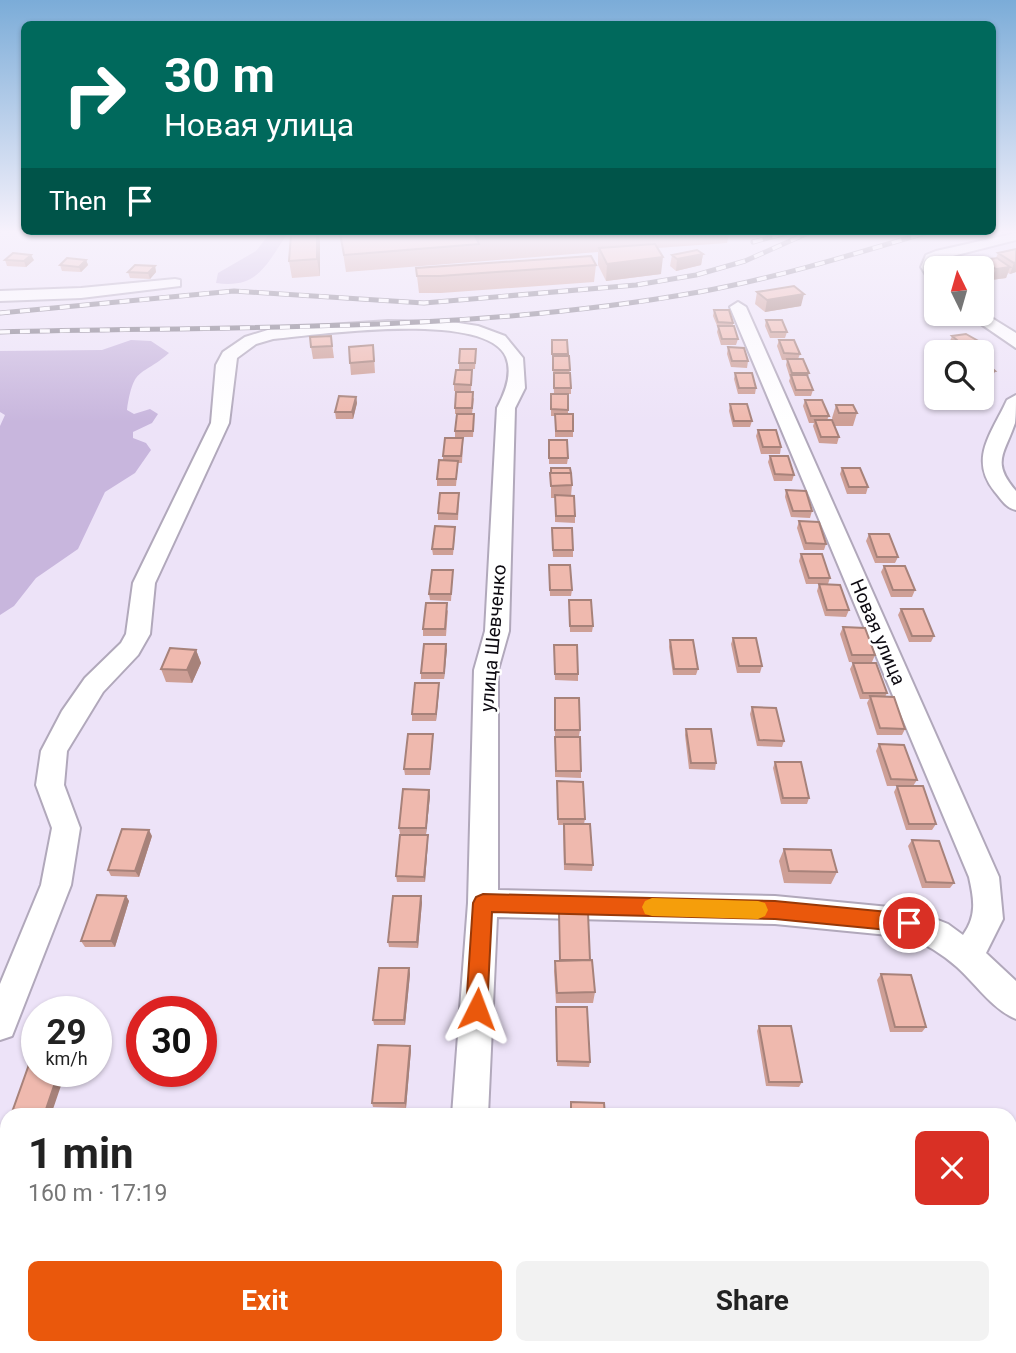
<!DOCTYPE html>
<html lang="en">
<head>
<meta charset="utf-8">
<style>
  body { margin:0; font-family:Roboto,sans-serif; background:#f2f2f2; color:#222; height:100vh; display:flex; flex-direction:column; font-size:26px; white-space:nowrap }
  * { box-sizing:border-box; margin:0 }
  p { font-size:23px; color:#767676 }
  .icon { flex:none; width:38px; height:38px; fill:none; stroke:currentColor; stroke-width:2; stroke-linecap:round; stroke-linejoin:round }
  .map { position:relative; flex:1; overflow:hidden }
  .drawer { position:absolute; left:0px; top:1108px; width:1017px; height:247px; display:flex; flex-direction:column; background:#fff; border-radius:21px 21px 0 0; box-shadow:0 2px 5px #0004 }
  .drawer>* { flex:none }
  .guide { position:absolute; left:21px; top:21px; width:975px; height:214px; border-radius:10px; box-shadow:0 2px 5px #0004; background:#00695c; color:#fff; overflow:hidden }
  .needle { width:46px; rotate:355deg }
  .fabs { position:absolute; left:924px; top:256px; display:grid; gap:14px }
  .fabs a { display:grid; place-items:center; width:70px; height:70px; border-radius:10px; background:#fff; box-shadow:0 2px 5px #0004; font-size:35px }
  .speed { position:absolute; left:21px; top:996px; display:flex; gap:14px; font-size:35px; font-weight:700; text-align:center }
  .speed>* { display:grid; place-content:center; width:91px; height:91px; border-radius:50%; background:#fff; box-shadow:0 2px 5px #0004; line-height:1 }
  .speed small { font-size:18px; font-weight:400 }
  .speed .limit { border:10px solid #d22; background:#fff; color:#111 }
  .pin { position:absolute; display:grid; place-items:center; width:60px; height:60px; color:#fff; margin:-30px; border:4px solid #fff; border-radius:50%; box-shadow:0 2px 7px #0007 }
  .me { position:absolute; width:77px; margin:-38px; rotate:3deg; stroke-linejoin:round; filter:drop-shadow(0 0 5px #0008) }
  .turn { display:flex; align-items:center; gap:24px; height:147px; padding:0 28px; font-size:32px }
  .turn .icon { width:91px; height:91px; stroke-width:2.5 }
  .turn b { display:block; font-size:49px; line-height:60px }
  .then { display:flex; align-items:center; height:66px; padding:0 28px; background:#0003; gap:14px; font-size:26px }
  .round { display:grid; place-items:center; flex:none; width:74px; height:74px; border-radius:10px; background:#f2f2f2 }
  .overview { display:flex; align-items:center; justify-content:space-between; height:119px; padding:0 28px }
  h1 { font-size:42px; font-weight:700; line-height:52px }
  .cta { display:flex; gap:14px; margin-top:auto; padding:14px 28px }
  .cta a { flex:1; height:80px; border-radius:10px; background:#ea580c; color:#fff; font-size:28px; font-weight:700; line-height:80px; text-align:center }
  .cta a+a { background:#f2f2f2; color:#222 }
  .map>svg:first-child { display:block }
  .green { fill:#c8b6dd }
  .lines { fill:none; stroke-linecap:round; stroke-linejoin:round }
  .minor-casing { stroke:#b1a8bb; stroke-width:4 }
  .minor { fill:#fff; fill-rule:evenodd }
  .rail-casing { stroke:#7c7683; stroke-width:5 }
  .rail { stroke:#fff; stroke-width:3.5; stroke-dasharray:10; stroke-linecap:butt }
  .wall { fill:#ce9f96 }
  .shaded-wall { fill:#a7827a }
  .building { fill:#efb9ae; stroke:#a7827a; stroke-width:2 }
  .route { fill:#ea580c; stroke:#983908; stroke-width:2 }
  .slow { fill:#f59e0b }
  .labels { text-anchor:middle; dominant-baseline:central; stroke-width:5; stroke-linejoin:round; paint-order:stroke }
  .street-label { font-size:19px; fill:#0d0a11; stroke:#fff }
</style>
</head>
<body>
<div class="map">
<svg width="1016" height="1353" viewBox="0 0 1016 1353">
  <rect width="100%" height="100%" fill="#ede3f8"/>
  <!-- green -->
  <path class="green" d="M270,233H288C266,264 259,289 216,283L218,273L256,251Z
    M131,340L151,341L169,353C141,378 134,364 127,410L134,414L150,409L158,414L152,423L133,432V438L146,443L151,450L135,473L105,492L78,549L36,578L14,606L0,615V426L5,415L0,412V351L102,350Z"/>
  <g class="lines">
    <!-- minor casing -->
    <g class="minor-casing">
      <path id="minor" d="M1016,233V240L937,260L936,284L931,283L921,267L926,255L936,251Z
        M175,279L180,280V286L81,298L0,301V291L81,288Z
        M738,302L746,307L999,877L1003,919L986,953L1016,981V1019C992,1009 976,984 957,967C942,954 926,944 909,937L775,924L497,917L488,1115H452L468,903L474,670L485,631L497,408C505,393 513,374 506,357C486,310 316,335 273,339L256,344L237,358L229,423L155,583L150,634L138,655L103,692L67,751L64,785L80,828L71,885L12,1036L0,1040V984L41,885L52,828L36,785L41,751L62,711L85,678L121,643L126,634L133,583L211,423L216,365L223,352L245,337L271,329L388,321L452,322L478,326L505,336L523,358L525,388L515,408L509,631L498,670V890L775,896L910,909L948,924L963,935C977,916 974,899 969,877L730,307Z
        M982,312L1016,333V348L965,313Z
        M1016,395C1016,404 1016,415 1015,423C1004,455 991,462 1016,491V510C1006,508 1002,500 995,492C968,459 992,433 1007,400Z
        M1016,1281V1353H995L992,1348H1010V1284Z
        M436,1348H476V1353H436Z"/>
    </g>
    <!-- minor -->
    <use href="#minor" class="minor"/>
    <!-- rail casing -->
    <g class="rail-casing">
      <path id="rail" d="M753,242L786,233
        M0,313L234,291L424,303L636,285L696,275L745,261L808,233
        M0,332C232,326 469,333 699,292C776,278 851,255 925,233"/>
    </g>
    <!-- rail -->
    <use href="#rail" class="rail"/>
  </g>
  <!-- wall -->
  <path class="wall" d="M340,233H735L729,234L727,243L657,248L661,274L606,281L598,265V252L346,272Z
    M320,241V276L292,278L289,261Z
    M1016,249V272L1010,274L1008,273L1006,278L991,280L987,278L986,282H982V268H938L939,262L981,263L982,260L996,258L998,253Z
    M703,254L701,265L676,271L670,266L672,255Z
    M5,260H34L26,267L7,266Z
    M86,260L88,265L81,272L62,271L60,265Z
    M596,265L594,282L441,293H419L416,268Z
    M155,266L156,272L150,279L130,278L128,272Z
    M757,292L801,306L765,312L755,304Z
    M714,310L733,323V326L738,339L736,345H721L717,332L718,328L713,316Z
    M766,320L787,332L785,338H770L765,326Z
    M331,336L334,358L313,359L311,347Z
    M952,336L989,347L984,359H983L995,371L990,383L982,384V352H941L944,342L950,341Z
    M552,340H567L571,388V394H568V414L573,431V437H555V416H551V394H554Z
    M779,340L800,354L798,359L809,373L808,377L813,390L811,396H795L789,381L790,378L786,365L787,360H782L777,346Z
    M728,347L748,361L747,368L731,367L727,354Z
    M476,355L475,369H459V363Z
    M374,357L375,373L351,375L350,363Z
    M472,370L471,391H454V384Z
    M735,373L756,388L755,394H738L734,379Z
    M356,397L357,403L353,419H336L335,412Z
    M474,398L472,414L474,420L473,437H455V431L471,414H455V408Z
    M805,400L829,416L827,420L839,437L837,444L819,443L813,426L814,423H809L803,406Z
    M730,404L752,421L750,427H733L729,411Z
    M836,405L857,413L853,426H835L832,418Z
    M758,430L781,447L780,454H761L756,436Z
    M549,440L568,458L567,464H549Z
    M463,445L462,463H458L456,486H437V479L443,461V456Z
    M770,456L794,475L792,481H774L768,462Z
    M551,468L572,485L571,496L575,516V523L555,522V498H551Z
    M842,468L868,487L866,494H847L840,474Z
    M786,490L812,511L810,518L791,517L785,497Z
    M459,499L458,520H438V513Z
    M799,521L826,544L824,550H804L797,528Z
    M455,533L453,555H433L432,549Z
    M552,534L573,550V557H553Z
    M869,534L898,557L895,563H875L866,541Z
    M801,554L830,578L828,584H806L799,561Z
    M549,565L572,590L571,596H550Z
    M884,566L915,590L912,597H891L881,572Z
    M453,570L451,601L430,600L429,594Z
    M819,584L849,610L846,617L825,616L817,591Z
    M569,600L593,626L592,632H570Z
    M901,609L934,636L931,642H909L898,615Z
    M448,610L446,636H423V629Z
    M843,627L875,655L872,662H849L840,634Z
    M733,638L762,666L760,673H737L731,644Z
    M670,640L698,669L696,675H673L669,647Z
    M446,644L444,679H421V673Z
    M554,645L578,674V681L555,680Z
    M196,650L201,663L192,683L166,682L161,669Z
    M853,663L887,693L885,697L905,729L902,735H877L867,703L869,699H860L850,669Z
    M439,683V690L436,721H412V714Z
    M554,704L580,730L579,736H555Z
    M752,707L784,741L782,747L757,746L750,714Z
    M686,729L716,763L715,770L689,769L685,735Z
    M433,734V741L430,775H405L404,769Z
    M555,743L581,771V778L555,777Z
    M879,744L917,780L913,786H887L876,751Z
    M775,762L809,798L807,804H781L773,768Z
    M557,781L585,819L584,824L593,865L592,871L564,870L563,825H558Z
    M897,786L936,824L932,830H906L894,792Z
    M430,796L426,834H400L399,828Z
    M152,836L139,877L111,876L108,870Z
    M912,840L954,883L950,888H922L908,846Z
    M428,841L425,882H397L396,876Z
    M784,849L837,872L831,884L784,883L779,861Z
    M126,896L129,901L115,947H85L81,941Z
    M422,902L418,948L389,947L388,942Z
    M559,913L590,960L595,992L593,1003H556L554,971L555,961L559,960Z
    M409,968L410,974L405,1025H374L373,1020Z
    M881,974L926,1027L922,1032H890L877,980Z
    M556,1007L590,1062L589,1067L557,1066Z
    M759,1026L802,1082L799,1087L766,1086L757,1031Z
    M411,1050L406,1108L373,1107L372,1103Z"/>
  <!-- shaded-wall -->
  <path class="shaded-wall" d="M317,233H319L320,241V276L317,259Z
    M703,254L701,265L676,271L677,259Z
    M31,255L34,260L26,267L24,261Z
    M663,257L661,274L606,281L607,264Z
    M86,260L88,265L81,272L79,267Z
    M1016,262V272L1010,274L1014,263Z
    M974,265L973,268H959V267Z
    M155,266L156,272L150,279L148,273Z
    M1010,267L1006,278L991,280L996,269Z
    M990,270L986,282H982V271Z
    M804,294L801,306L765,312L767,300Z
    M989,347L984,359L982,360V352H958Z
    M995,371L990,383L982,384V372Z
    M356,397L357,403L353,419L352,412Z
    M446,644L447,650L444,679V673Z
    M196,650L201,663L192,683L187,670Z
    M439,683V690L436,721V714Z
    M429,790L430,796L426,834V828Z
    M149,830L152,836L139,877L135,871Z
    M428,835V841L425,882L424,877Z
    M126,896L129,901L115,947L111,941Z
    M421,896L422,902L418,948L417,942Z
    M409,968L410,974L405,1025L404,1020Z
    M410,1046L411,1050L406,1108L405,1103Z
    M59,1071H66L51,1115H44Z
    M7,1228V1249L0,1270V1249Z"/>
  <!-- building -->
  <path class="building" d="M299,233H317V259L289,261L291,235H299Z
    M340,233H474L479,244L344,255Z
    M476,233H566L479,239Z
    M655,244L663,257L607,264L599,248Z
    M1016,249V262L1014,263L998,253Z
    M697,250L703,254L677,259L672,255Z
    M13,253L31,255L24,261L5,260Z
    M591,256L596,265L440,276H417L416,268Z
    M67,258L86,260L79,267L60,265Z
    M975,258L990,270L982,271V268H978L974,265L959,267L960,268H946L939,262Z
    M997,258L1010,267L996,269L982,260Z
    M135,265L155,266L148,273L128,272Z
    M794,286L804,294L767,300L757,292Z
    M714,310H729L733,323L718,322Z
    M766,320H782L787,332H771Z
    M718,326H734L738,339H722Z
    M966,334L989,347L956,352L944,342L957,340L952,336Z
    M331,336L332,346L311,347L310,337Z
    M552,340H567L568,354H552Z
    M779,340H794L800,354L784,353Z
    M373,345L374,361L350,363L349,347Z
    M728,347L744,348L748,361H732Z
    M460,349H476L475,363H459Z
    M553,356H569L570,370H553Z
    M787,359H803L809,373H792Z
    M982,359L995,371L982,372Z
    M456,370H472L471,385L454,384Z
    M554,373H570L571,388H554Z
    M735,373H752L756,388H739Z
    M791,375H807L813,390H796Z
    M456,392H473L472,408H455Z
    M551,394H568V410L551,409Z
    M339,396L356,397L352,412H335Z
    M805,400H822L829,416H811Z
    M730,404H747L752,421H734Z
    M836,405H853L857,413H839Z
    M457,414H474L473,431H455Z
    M555,414H573V431H556Z
    M815,420H832L839,437H821Z
    M758,430H776L781,447H763Z
    M445,438H463L461,456H443Z
    M549,440H567L568,458H549Z
    M770,456H788L794,475L775,474Z
    M439,460L458,461L456,479H437Z
    M551,468H570L571,473H551Z
    M842,468H860L868,487H849Z
    M550,473H571L572,485L551,486Z
    M786,490L806,491L812,511H793Z
    M440,493H459L457,514L438,513Z
    M555,495L574,496L575,516H556Z
    M799,521L819,522L826,544L806,543Z
    M435,526L455,527L453,549H432Z
    M552,528H572L573,550H553Z
    M869,534H889L898,557H877Z
    M801,554H822L830,578H809Z
    M549,565H570L572,590H550Z
    M884,566H905L915,590H893Z
    M432,570H453L451,594H429Z
    M819,584L840,585L849,610H827Z
    M569,600H591L593,626H570Z
    M426,603H447L445,629H423Z
    M901,609H923L934,636H912Z
    M843,627L865,628L875,655H852Z
    M733,638H756L762,666H739Z
    M670,640H693L698,669H674Z
    M424,644H446L444,673H421Z
    M554,645H577L578,674H555Z
    M170,648L196,650L187,670L161,669Z
    M853,663H876L887,693H863Z
    M415,683H439L436,714H412Z
    M870,696L894,697L905,729L880,728Z
    M555,698H579L580,730H555Z
    M752,707L776,708L784,741L759,740Z
    M686,729H711L716,763H691Z
    M408,734H433L430,769H404Z
    M555,737H580L581,771H556Z
    M879,744L904,745L917,780L891,779Z
    M775,762H801L809,798H783Z
    M557,781L583,782L585,819H558Z
    M897,786H923L936,824H909Z
    M403,789L429,790L426,828H399Z
    M564,824H590L593,865L565,864Z
    M122,829L149,830L135,871L108,870Z
    M400,835H428L424,877L396,876Z
    M912,840L939,841L954,883L926,882Z
    M784,849L831,850L837,872L789,871Z
    M97,895L126,896L111,941H81Z
    M393,896H421L417,942H388Z
    M559,913H588L590,960H560Z
    M592,960L595,992L557,993L555,961Z
    M379,968H409L404,1020H373Z
    M881,974L911,975L926,1027H895Z
    M556,1007H587L590,1062L557,1061Z
    M759,1026H791L802,1082H769Z
    M378,1045L410,1046L405,1103H372Z
    M32,1056H37V1071H59L44,1115H11Z
    M571,1102L604,1103L605,1115H571Z
    M0,1209H7V1228L0,1249Z
    M335,1348H374L373,1353H334Z"/>
  <!-- sky -->
  <linearGradient id="sky" x2="0" y2="1"><stop stop-color="#7bacd8"/><stop offset="0.55" stop-color="#f7f2fc"/><stop offset="1" stop-color="#f7f2fc" stop-opacity="0"/></linearGradient>
  <rect width="1016" height="422" fill="url(#sky)"/>
  <!-- route -->
  <path class="route" d="M483,894L775,901L909,914L916,916L919,923L916,929L909,932L775,919L492,912L487,1009L484,1016L477,1020L469,1016L466,1009L473,903L476,897Z"/>
  <!-- slow -->
  <path class="slow" d="M652,898L758,901L765,903L768,910L765,916L758,919L652,916L645,914L642,907L645,901Z"/>
  <g class="labels">
    <!-- street labels -->
    <g class="street-label">
      <text transform="translate(878 632) rotate(67)">Новая улица</text>
      <text transform="translate(493 638) rotate(-85)">улица Шевченко</text>
    </g>
  </g>
</svg>
<div class="fabs">
<a><svg class="needle" viewBox="-14 -14 28 28"><path d="M0-13l5 13h-10z" fill="#e53935"/><path d="M0 13l5-13h-10z" fill="#767676"/></svg></a>
<a><svg class="icon" aria-label="search" viewBox="0 0 24 24"><circle cx="10" cy="10" r="6"/><path d="M15 15l6 6"/></svg></a>
</div>
<div class="speed"><div>29<small>km/h</small></div><div class="limit">30</div></div>
<div class="pin" style="left:909px;top:923px;background:#d93025"><svg class="icon" aria-label="arrive" viewBox="0 0 24 24"><path d="M6 21V4h12l-3 4 3 4H6"/></svg></div>
<svg class="me" style="left:477px;top:1009px" viewBox="-20 -20 40 40"><path d="M0-17L14 15 0 8-14 15z" fill="#ea580c" stroke="#fff" stroke-width="4"/></svg>
<div class="guide">
<div class="turn"><svg class="icon" aria-label="right" viewBox="0 0 24 24"><path d="M7 20v-9h11M14 6l5 5-5 5"/></svg><div><b>30 m</b>Новая улица</div></div>
<div class="then">Then<svg class="icon" aria-label="arrive" viewBox="0 0 24 24"><path d="M6 21V4h12l-3 4 3 4H6"/></svg></div>
</div>
<section class="drawer">
<div class="overview"><div><h1>1 min</h1><p>160 m · 17:19</p></div><a class="round" style="background:#d93025;color:#fff"><svg class="icon" aria-label="close" viewBox="0 0 24 24"><path d="M6 6l12 12M18 6L6 18"/></svg></a></div>
<div class="cta"><a>Exit</a><a>Share</a></div>
</section>
</div>
</body>
</html>
